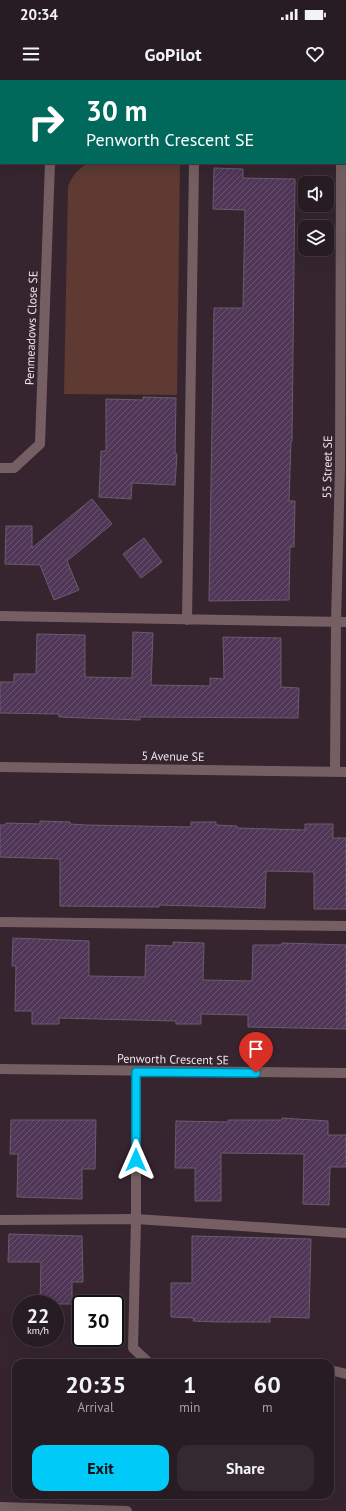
<!DOCTYPE html>
<html lang="en">
<head>
<meta charset="utf-8">
<style>
  body { margin:0; font-family:"PT Sans",sans-serif; background:#342930; color:#f1f3f6; height:100vh; display:flex; flex-direction:column; font-size:15px; white-space:nowrap }
  * { box-sizing:border-box; margin:0 }
  p { font-size:13px; color:#a5a1a6 }
  .icon { flex:none; width:22px; height:22px; fill:none; stroke:currentColor; stroke-width:2; stroke-linecap:round; stroke-linejoin:round }
  .map { position:relative; flex:1; overflow:hidden }
  .drawer { position:absolute; left:12px; top:1279px; width:322px; height:140px; display:flex; flex-direction:column; background:#281c23; border-radius:12px; box-shadow:0 4px 16px #0002,0 0 0 1px #443a41 }
  .drawer>* { flex:none }
  .top-card { position:absolute; left:0px; top:0px; width:346px; height:84px; box-shadow:0 4px 16px #0002,0 0 0 1px #443a41; background:#00695c; color:#fff; overflow:hidden }
  .fabs { position:absolute; left:298px; top:96px; display:grid; gap:8px }
  .fabs a { display:grid; place-items:center; width:36px; height:36px; border-radius:8px; background:#281c23; box-shadow:0 4px 16px #0002,0 0 0 1px #443a41; font-size:20px }
  .speed { position:absolute; left:12px; top:1215px; display:flex; gap:8px; font-size:20px; font-weight:700; text-align:center }
  .speed>* { display:grid; place-content:center; width:52px; height:52px; border-radius:50%; background:#281c23; box-shadow:0 4px 16px #0002,0 0 0 1px #443a41; line-height:1 }
  .speed small { font-size:10px; font-weight:400 }
  .speed .limit { border:2px solid #111; border-radius:6px; background:#fff; color:#111 }
  .pin { position:absolute; display:grid; place-items:center; width:34px; height:34px; color:#fff; margin:-41px -17px; border-radius:50% 50% 50% 0; rotate:-45deg; box-shadow:0 0 4px #0007 }
  .pin .icon { rotate:45deg }
  .me { position:absolute; width:44px; margin:-22px; rotate:0deg; stroke-linejoin:round; filter:drop-shadow(0 0 3px #0008) }
  .turn { display:flex; align-items:center; gap:14px; height:84px; padding:0 20px; font-size:18px }
  .turn .icon { width:52px; height:52px; stroke-width:2.5 }
  .turn b { display:block; font-size:28px; line-height:34px }
  .eta { display:flex; justify-content:space-evenly; align-items:center; height:68px; text-align:center }
  .eta b { font-size:24px; font-weight:800; line-height:28px }
  .button { display:flex; gap:8px; margin-top:auto; padding:8px 20px }
  .button a { flex:1; height:46px; border-radius:12px; background:#00cbf8; color:#111; font-size:16px; font-weight:800; line-height:46px; text-align:center }
  .button a+a { background:#342930; color:#f1f3f6 }
  .status { display:flex; justify-content:space-between; align-items:center; height:28px; padding:0 20px; background:#281c23; direction:ltr }
  .status svg { height:11px; fill:currentColor }
  header { display:flex; justify-content:space-between; align-items:center; height:52px; padding:0 20px; background:#281c23; font-size:18px; font-weight:800 }
  .map>svg:first-child { display:block }
  .green { fill:#5e3a33 }
  .building { fill:url(#building-hatch); stroke:#695c6d }
  .lines { fill:none; stroke-linecap:round; stroke-linejoin:round }
  .lane { stroke:#755f63; stroke-width:10 }
  .street { stroke:#755f63; stroke-width:10 }
  .route-casing { stroke:#0084a1; stroke-width:10 }
  .route { stroke:#00cbf8; stroke-width:7 }
  .labels { text-anchor:middle; dominant-baseline:central; stroke-width:4; stroke-linejoin:round; paint-order:stroke }
  .street-label { font-size:12px; fill:#efe4ea; stroke:#36252f }
</style>
</head>
<body>
<div class="status"><b>20:34</b><svg viewBox="0 0 49 12"><path d="M0 12V9h3v3zM5 12V6h3v6zM10 12V3h3v9zM15 12V0h3v12zM26 1h20v11H26zM47 4h2v5h-2z"/></svg></div>
<header><svg class="icon" aria-label="menu" viewBox="0 0 24 24"><path d="M4 6h16M4 12h16M4 18h16"/></svg>GoPilot<svg class="icon" aria-label="heart" viewBox="0 0 24 24"><path d="M12 20l-8-8c-3-5 5-10 8-4 3-6 11-1 8 4z"/></svg></header>
<div class="map">
<svg width="346" height="1431" viewBox="0 0 346 1431">
  <defs>
    <pattern id="building-hatch" width="6" height="6" patternUnits="userSpaceOnUse"><rect width="6" height="6" fill="#503657"/><path d="M-1 1l2-2M0 6l6-6M5 7l2-2" fill="none" stroke="#6a536f"/></pattern>
  </defs>
  <rect width="100%" height="100%" fill="#36252f"/>
  <!-- green -->
  <path class="green" d="M89,83H180L177,315L64,314L68,107C72,95 78,89 89,83Z"/>
  <!-- building -->
  <path class="building" d="M214,88L243,89V98L295,99L292,361H291L289,421H295L294,467H290L289,520L209,521L214,228H243L245,130L213,129Z
    M143,317L176,318L175,374H177L175,405L132,403L131,419L99,417L101,371H106V319L143,320Z
    M92,419L112,444L67,481L79,510L54,520L40,485L5,484L6,446H32V468Z
    M144,458L162,482L141,498L123,474Z
    M133,552L153,553L151,605L210,606V598L224,599L223,557L281,558V607L299,608L298,638L140,637V640L59,637V634L0,633V602H14V594H36L37,554L85,555V597L132,598Z
    M40,741L70,742V744L86,745L191,747V742H216V745L237,746V748L305,750V744H333V758H346V829H314V792L266,791L265,828L159,825V827L60,826V779L0,777V745H6V743L40,744Z
    M13,858L89,861V896L145,897L146,865L173,866V862L204,863L203,900L252,901L253,865H282V863L346,865V949L248,947V935L201,934V944H176V941L59,938V944H32V931H15L16,886H12Z
    M282,1038L328,1041V1055H346V1087H330L329,1125L303,1124L304,1074L221,1073V1121H195V1088H175L176,1041L228,1042V1040H282Z
    M11,1040H96L95,1089H82V1119L17,1117L18,1074H10Z
    M9,1154L82,1156L83,1202H72V1224H40L41,1182H8Z
    M192,1156L311,1159L309,1238L270,1237V1242H217L193,1241L194,1238L171,1237V1203H192Z"/>
  <g class="lines">
    <!-- lane -->
    <path class="lane" d="M195,1V0
      M0,536L346,542
      M187,540L194,83
      M0,842L346,846
      M0,1140L136,1139L346,1153
      M0,1427L127,1431"/>
    <!-- street -->
    <path class="street" d="M51,1V0
      M343,1V0
      M0,388H14L40,364L50,83
      M0,687L346,692
      M335,692L336,542L340,388L341,83
      M0,989L346,993
      M136,992V1139L133,1268L149,1283
      M330,1290L346,1294"/>
  </g>
  <g class="lines">
    <!-- route casing -->
    <g class="route-casing">
      <path id="route" d="M136,1080V992L256,993"/>
    </g>
    <!-- route -->
    <use href="#route" class="route"/>
  </g>
  <g class="labels">
    <!-- street labels -->
    <g class="street-label">
      <text transform="translate(31 248) rotate(-88)">Penmeadows Close SE</text>
      <text transform="translate(327 387) rotate(-89)">55 Street SE</text>
      <text transform="translate(173 676) rotate(1)">5 Avenue SE</text>
      <text transform="translate(173 979) rotate(1)">Penworth Crescent SE</text>
    </g>
  </g>
</svg>
<div class="fabs">
<a><svg class="icon" aria-label="sound" viewBox="0 0 24 24"><path d="M4 9h4l5-4v14l-5-4H4zM17 9q2 3 0 6"/></svg></a>
<a><svg class="icon" aria-label="layers" viewBox="0 0 24 24"><path d="M12 4l9 5-9 5-9-5zM3 14l9 5 9-5"/></svg></a>
</div>
<div class="speed"><div>22<small>km/h</small></div><div class="limit">30</div></div>
<div class="pin" style="left:256px;top:993px;background:#d93025"><svg class="icon" aria-label="arrive" viewBox="0 0 24 24"><path d="M6 21V4h12l-3 4 3 4H6"/></svg></div>
<svg class="me" style="left:136px;top:1080px" viewBox="-20 -20 40 40"><path d="M0-17L14 15 0 8-14 15z" fill="#00cbf8" stroke="#fff" stroke-width="4"/></svg>
<div class="top-card">
<div class="turn"><svg class="icon" aria-label="right" viewBox="0 0 24 24"><path d="M7 20v-9h11M14 6l5 5-5 5"/></svg><div><b>30 m</b>Penworth Crescent SE</div></div>
</div>
<section class="drawer">
<div class="eta">
<div><b>20:35</b><p>Arrival</p></div>
<div><b>1</b><p>min</p></div>
<div><b>60</b><p>m</p></div>
</div>
<div class="button"><a>Exit</a><a>Share</a></div>
</section>
</div>
</body>
</html>
